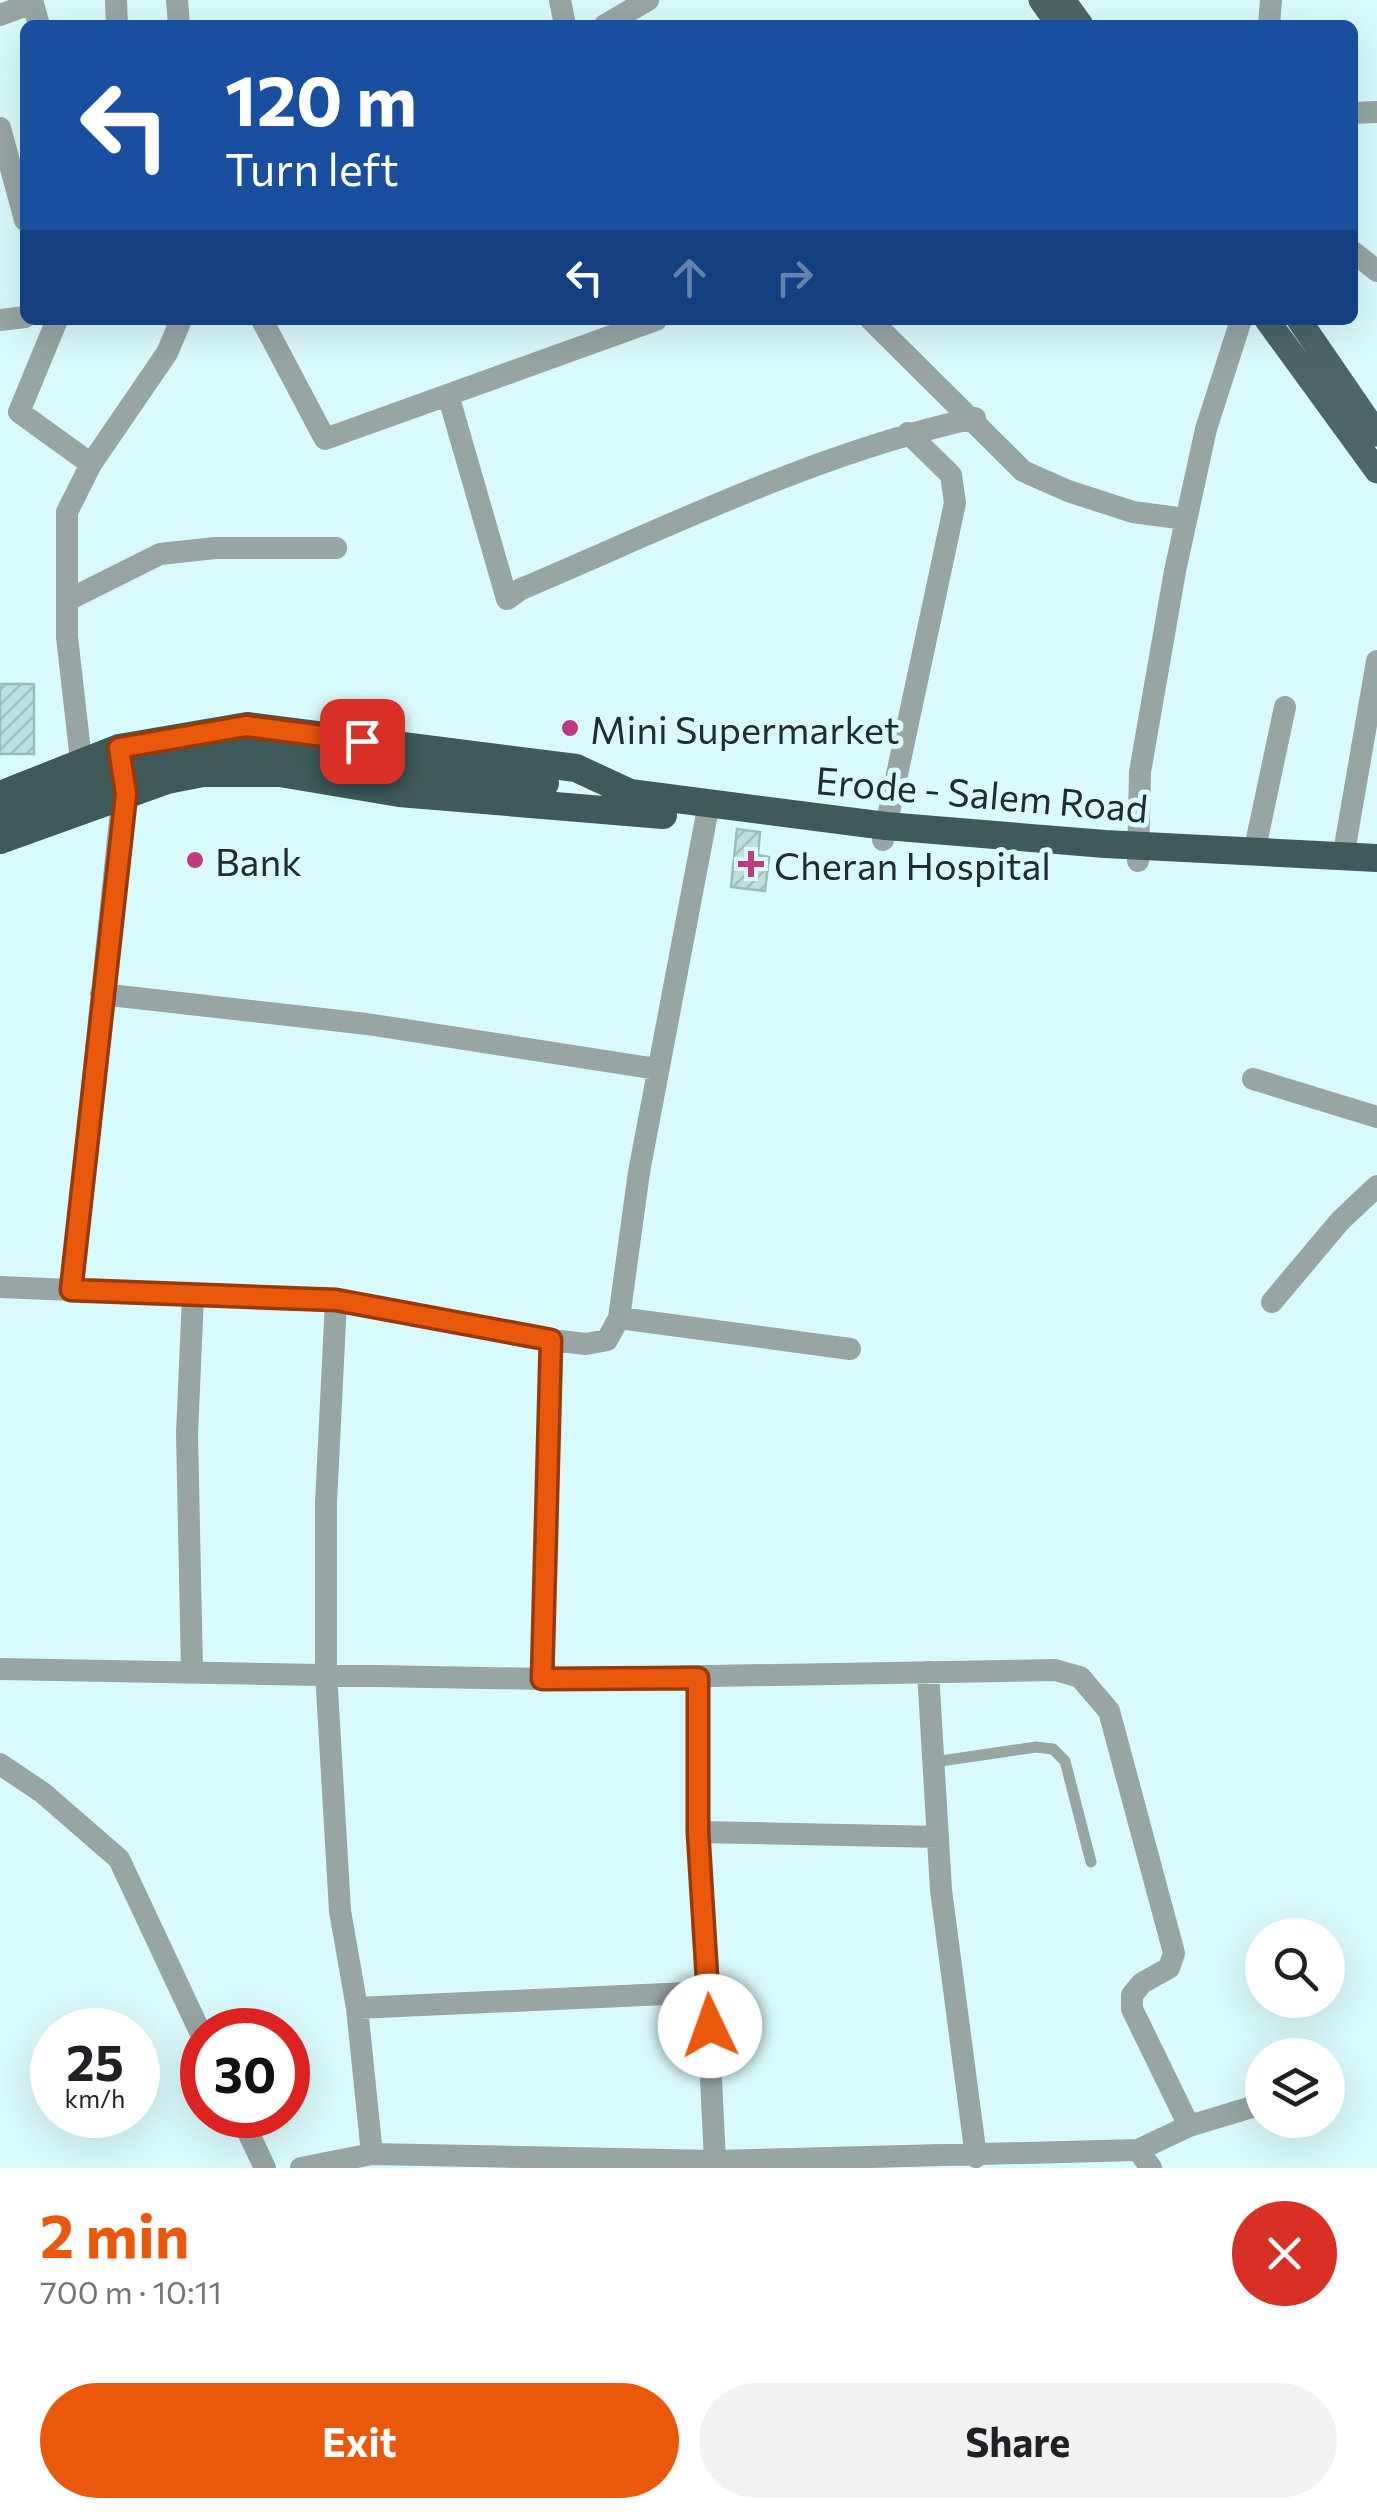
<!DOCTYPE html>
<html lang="en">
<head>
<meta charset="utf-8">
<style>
  body { margin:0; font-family:Commissioner,sans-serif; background:#f2f2f2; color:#202124; height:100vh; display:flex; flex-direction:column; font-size:38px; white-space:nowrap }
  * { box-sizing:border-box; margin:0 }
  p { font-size:32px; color:#757577 }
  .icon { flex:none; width:55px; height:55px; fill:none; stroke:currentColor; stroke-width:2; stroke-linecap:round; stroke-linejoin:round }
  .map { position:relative; height:2168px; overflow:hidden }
  .details { display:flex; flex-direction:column; background:#fff; flex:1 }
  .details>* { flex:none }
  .hud { position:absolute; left:20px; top:20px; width:1338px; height:305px; border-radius:15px; box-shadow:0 10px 40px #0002; background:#1a4fa0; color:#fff; overflow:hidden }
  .buttons { position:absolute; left:1245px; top:1918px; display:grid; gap:20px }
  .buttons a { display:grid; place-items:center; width:100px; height:100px; border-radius:50%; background:#fff; box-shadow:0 10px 40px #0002; font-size:50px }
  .speed { position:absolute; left:30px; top:2008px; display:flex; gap:20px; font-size:50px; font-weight:700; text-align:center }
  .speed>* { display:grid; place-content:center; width:130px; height:130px; border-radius:50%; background:#fff; box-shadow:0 10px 40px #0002; line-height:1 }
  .speed small { font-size:25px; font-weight:400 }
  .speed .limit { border:15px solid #d22; background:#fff; color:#111 }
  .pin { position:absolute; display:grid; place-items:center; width:85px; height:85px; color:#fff; margin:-42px; border-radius:20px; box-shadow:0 5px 15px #0006 }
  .me { position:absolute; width:110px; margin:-55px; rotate:357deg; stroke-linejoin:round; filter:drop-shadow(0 0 8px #0008) }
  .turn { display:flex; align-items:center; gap:35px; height:210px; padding:0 40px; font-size:45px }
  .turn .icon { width:130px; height:130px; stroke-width:2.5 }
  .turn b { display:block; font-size:70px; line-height:85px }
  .lanes { display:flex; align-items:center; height:95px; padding:0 40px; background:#0003; justify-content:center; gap:50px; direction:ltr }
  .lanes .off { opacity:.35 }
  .round { display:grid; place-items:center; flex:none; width:105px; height:105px; border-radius:52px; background:#f2f2f2 }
  .overview { display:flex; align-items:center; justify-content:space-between; height:170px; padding:0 40px }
  h1 { font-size:60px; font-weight:700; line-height:75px; color:#ea580c }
  .cta { display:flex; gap:20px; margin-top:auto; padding:20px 40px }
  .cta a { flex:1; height:115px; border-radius:60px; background:#ea580c; color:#fff; font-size:40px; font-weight:700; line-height:115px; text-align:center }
  .cta a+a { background:#f2f2f2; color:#202124 }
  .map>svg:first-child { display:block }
  .building { fill:url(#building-hatch); stroke:#9cbbbd; stroke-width:2.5 }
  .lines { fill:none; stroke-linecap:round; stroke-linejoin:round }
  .service { stroke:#97a5a5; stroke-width:11 }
  .minor { stroke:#97a5a5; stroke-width:22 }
  .primary { stroke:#4c6566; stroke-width:25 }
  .trunk { stroke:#3e5a5b; stroke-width:28 }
  .trunk-bridge { stroke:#3e5a5b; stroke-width:28 }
  .route-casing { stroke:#983908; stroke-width:25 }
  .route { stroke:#ea580c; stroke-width:18 }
  .poi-dot { fill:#be3b83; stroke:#d9fafc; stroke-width:4 }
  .labels { text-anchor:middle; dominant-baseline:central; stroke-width:10; stroke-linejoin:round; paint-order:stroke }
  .poi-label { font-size:38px; fill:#202c2d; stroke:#d9fafc; text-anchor:start }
  .street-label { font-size:38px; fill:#202c2d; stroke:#d9fafc }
</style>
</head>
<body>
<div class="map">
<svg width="1377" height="2168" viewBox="0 0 1377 2168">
  <defs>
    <pattern id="building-hatch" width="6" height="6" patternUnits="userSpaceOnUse" patternTransform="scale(2.5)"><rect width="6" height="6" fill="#bedee0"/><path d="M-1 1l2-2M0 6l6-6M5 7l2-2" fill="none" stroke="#a3bfc0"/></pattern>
  </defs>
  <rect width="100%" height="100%" fill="#d9fafc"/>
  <!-- building -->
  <path class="building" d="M0,684H34V754H0Z
    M737,829L760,832L758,855L769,857L765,891L731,887Z"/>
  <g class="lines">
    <!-- service -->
    <path class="service" d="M934,1762L1036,1747L1053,1749L1065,1761L1091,1862"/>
    <!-- minor -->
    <path class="minor" d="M32,0L39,25
      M116,0L117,25
      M177,0L179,25
      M560,0L565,25
      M0,15L33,3
      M605,25L648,0
      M1269,25L1271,0
      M1352,113L1377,112
      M0,128L25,220
      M1352,251L1377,271
      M0,320L25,317
      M57,320L19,412L91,464
      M262,320L325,439L656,320
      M871,320L1023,471L1068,491L1133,512L1185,519
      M449,398L507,599L521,589C668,527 818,452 975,418
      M70,599L160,554L215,548H336
      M83,778L67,637V512L91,464L167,353L181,320
      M883,840L955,503L951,475L908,433
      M1254,853L1285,707
      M1343,858L1377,661
      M1138,861L1140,772L1175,571L1206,429L1241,320
      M101,994L367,1024L657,1069
      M1253,1079L1377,1117
      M0,1287L336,1301L551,1340L586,1344L607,1340L619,1318L639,1172L709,803
      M71,1290L124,782
      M336,1301L326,1503V1672L340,1911L357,2008L372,2154
      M1272,1302L1340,1221L1377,1186
      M619,1318L850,1349
      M0,1669L543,1679L1055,1670L1080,1677L1109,1711L1174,1953L1169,1968L1142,1983L1132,1995V2009L1189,2126
      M192,1670L187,1434L193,1296
      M928,1672L941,1890L976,2157
      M698,1678L699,1832L715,2161
      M543,1679L551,1340
      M0,1764L43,1793L119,1859L202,2036
      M699,1832L938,1837
      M357,2008L709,1992
      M240,2115L265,2168
      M1138,2150L1189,2126L1262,2104
      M301,2168L372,2154L715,2161L1138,2150L1151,2168"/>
    <!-- primary -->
    <path class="primary" d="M1041,0L1059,25
      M1063,0L1081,25
      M1267,320L1377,471
      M1299,320L1377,434"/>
    <!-- trunk -->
    <path class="trunk" d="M283,752L545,783
      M0,795L119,748L247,726L576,768L630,793L886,826L1105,844L1377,858
      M0,840L167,780L203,773H280L399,793L663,815"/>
    <!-- trunk-bridge -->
    <path class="trunk-bridge" d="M0,817L165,759L218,752H283"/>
  </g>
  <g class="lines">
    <!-- route casing -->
    <g class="route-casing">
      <path id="route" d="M362,741L246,726L119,748L126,794L71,1290L336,1300L551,1340L542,1679L698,1678V1832L710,2026"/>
    </g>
    <!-- route -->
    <use href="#route" class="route"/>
  </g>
  <!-- markers -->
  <g class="poi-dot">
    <circle cx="570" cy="728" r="10"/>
    <circle cx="195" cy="860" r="10"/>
    <path d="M746 849h10v10h10v10h-10v10h-10v-10h-10v-10h10z"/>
  </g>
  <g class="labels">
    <!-- poi labels -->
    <g class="poi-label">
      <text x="590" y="728">Mini Supermarket</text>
      <text x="215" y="860">Bank</text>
      <text x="774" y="864">Cheran Hospital</text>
    </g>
    <!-- street labels -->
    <g class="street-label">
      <text transform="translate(982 793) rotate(5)">Erode - Salem Road</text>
    </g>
  </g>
</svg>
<div class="buttons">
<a><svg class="icon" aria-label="search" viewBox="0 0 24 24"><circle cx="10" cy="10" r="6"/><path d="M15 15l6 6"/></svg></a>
<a><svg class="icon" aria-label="layers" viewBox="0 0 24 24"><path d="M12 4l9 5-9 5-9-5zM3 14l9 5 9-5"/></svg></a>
</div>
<div class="speed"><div>25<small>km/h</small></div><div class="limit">30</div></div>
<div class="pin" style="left:362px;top:741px;background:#d93025"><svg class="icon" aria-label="arrive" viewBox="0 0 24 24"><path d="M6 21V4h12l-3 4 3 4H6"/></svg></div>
<svg class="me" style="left:710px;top:2026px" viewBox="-20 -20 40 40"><circle r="19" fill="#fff"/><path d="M0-13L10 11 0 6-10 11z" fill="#ea580c"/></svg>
<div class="hud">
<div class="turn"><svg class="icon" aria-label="left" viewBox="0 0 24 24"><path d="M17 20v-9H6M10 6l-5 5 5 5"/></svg><div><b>120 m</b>Turn left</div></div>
<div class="lanes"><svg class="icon" aria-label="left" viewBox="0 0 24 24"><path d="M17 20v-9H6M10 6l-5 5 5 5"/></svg><svg class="icon off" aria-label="ahead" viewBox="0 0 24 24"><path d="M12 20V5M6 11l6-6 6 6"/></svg><svg class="icon off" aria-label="right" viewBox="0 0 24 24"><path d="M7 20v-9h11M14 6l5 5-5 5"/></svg></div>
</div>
</div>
<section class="details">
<div class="overview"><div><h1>2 min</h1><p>700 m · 10:11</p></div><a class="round" style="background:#d93025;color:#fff"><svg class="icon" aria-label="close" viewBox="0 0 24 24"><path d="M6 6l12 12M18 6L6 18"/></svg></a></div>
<div class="cta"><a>Exit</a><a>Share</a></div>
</section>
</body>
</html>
